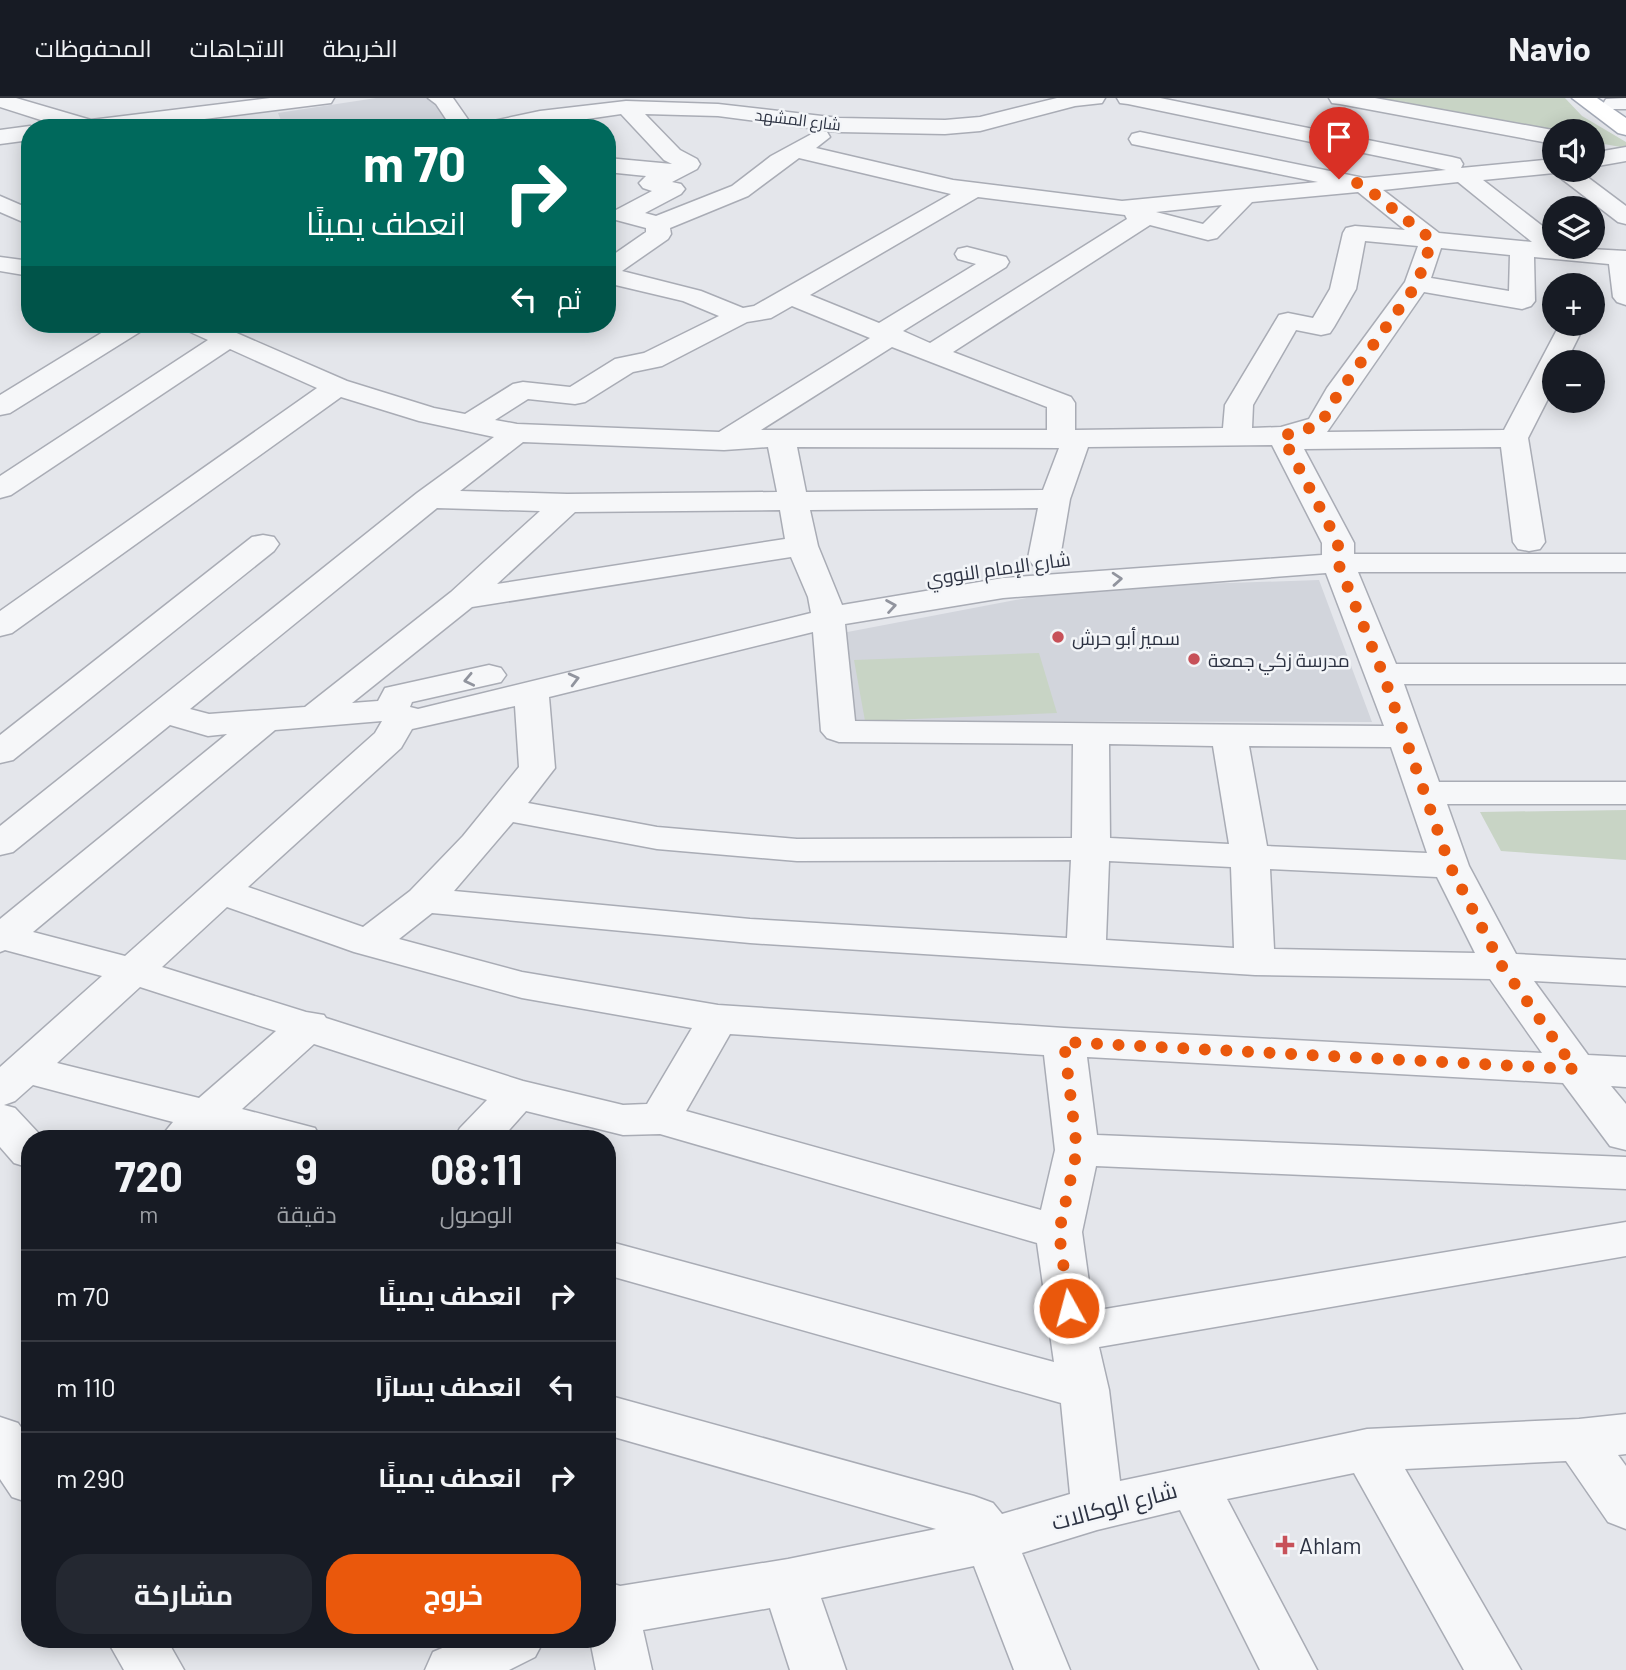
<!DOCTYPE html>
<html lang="ar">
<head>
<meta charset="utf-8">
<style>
  body { margin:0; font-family:Barlow,Cairo,sans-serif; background:#242831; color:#f1f3f6; direction:rtl; height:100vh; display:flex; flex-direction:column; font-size:26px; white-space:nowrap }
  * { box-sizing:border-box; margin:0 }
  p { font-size:23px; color:#9ea1a6 }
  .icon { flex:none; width:38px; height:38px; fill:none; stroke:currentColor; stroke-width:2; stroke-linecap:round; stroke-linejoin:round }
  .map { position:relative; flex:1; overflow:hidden; direction:ltr }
  .drawer { position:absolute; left:21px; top:1032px; width:595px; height:518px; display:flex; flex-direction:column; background:#171b24; border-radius:28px; box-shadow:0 4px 18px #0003; direction:rtl }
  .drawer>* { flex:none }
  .banner { position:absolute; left:21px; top:21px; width:595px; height:214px; border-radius:28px; box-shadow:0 4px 18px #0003; direction:rtl; background:#00695c; color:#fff; overflow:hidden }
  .controls { position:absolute; left:1542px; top:21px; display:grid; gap:14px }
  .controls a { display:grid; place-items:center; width:63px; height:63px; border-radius:50%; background:#171b24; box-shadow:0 4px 18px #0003; font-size:35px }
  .pin { position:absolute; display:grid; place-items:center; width:60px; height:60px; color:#fff; margin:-72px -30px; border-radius:50% 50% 50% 0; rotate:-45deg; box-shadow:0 0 7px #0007 }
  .pin .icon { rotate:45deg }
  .me { position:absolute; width:77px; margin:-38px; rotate:353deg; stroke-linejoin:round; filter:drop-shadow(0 0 5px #0008) }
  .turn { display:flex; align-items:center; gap:24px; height:147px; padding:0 35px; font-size:32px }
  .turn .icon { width:91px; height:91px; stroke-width:2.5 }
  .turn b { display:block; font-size:49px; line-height:60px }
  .then { display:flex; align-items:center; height:66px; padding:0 35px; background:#0003; gap:14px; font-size:26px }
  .eta { display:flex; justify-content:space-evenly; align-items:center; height:119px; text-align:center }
  .eta b { font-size:42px; font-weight:700; line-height:49px }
  .primary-button { display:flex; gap:14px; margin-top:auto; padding:14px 35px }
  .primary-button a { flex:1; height:80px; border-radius:28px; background:#ea580c; color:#fff; font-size:28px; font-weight:700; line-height:80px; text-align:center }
  .primary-button a+a { background:#242831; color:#f1f3f6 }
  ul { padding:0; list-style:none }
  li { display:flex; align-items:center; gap:21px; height:91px; padding:0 35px; border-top:2px solid #363941 }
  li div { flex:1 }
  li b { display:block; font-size:26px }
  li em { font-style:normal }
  header { display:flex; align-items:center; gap:42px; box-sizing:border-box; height:98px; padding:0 35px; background:#171b24; border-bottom:2px solid #363941 }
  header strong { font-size:33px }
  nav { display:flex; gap:38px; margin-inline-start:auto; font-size:24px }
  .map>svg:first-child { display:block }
  .built { fill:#d2d5dc }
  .green { fill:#c8d4c5 }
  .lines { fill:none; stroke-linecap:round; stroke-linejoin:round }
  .minor-casing { stroke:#a9acb5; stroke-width:3 }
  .major-casing { stroke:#a3a9b6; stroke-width:3 }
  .minor { fill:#f6f7f9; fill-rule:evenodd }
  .major { fill:#fff; fill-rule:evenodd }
  .oneway { stroke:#91949e }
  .route { stroke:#ea580c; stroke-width:12; stroke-dasharray:0 21.6 }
  .poi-dot { fill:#c75159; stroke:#f3f5f8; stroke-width:2.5 }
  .labels { text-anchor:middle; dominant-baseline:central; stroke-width:5; stroke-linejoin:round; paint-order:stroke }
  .far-street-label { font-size:16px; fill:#2c3242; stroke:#f3f5f8 }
  .street-label { font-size:19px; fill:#2c3242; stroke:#f3f5f8 }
  .poi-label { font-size:19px; fill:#2c3242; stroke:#f3f5f8; text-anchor:start }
  .near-street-label { font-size:23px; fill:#2c3242; stroke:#f3f5f8 }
  .near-poi-label { font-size:23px; fill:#2c3242; stroke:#f3f5f8; text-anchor:start }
</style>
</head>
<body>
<header>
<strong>Navio</strong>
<nav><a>الخريطة</a><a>الاتجاهات</a><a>المحفوظات</a></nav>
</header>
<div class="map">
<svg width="1626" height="1572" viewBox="0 0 1626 1572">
  <rect width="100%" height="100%" fill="#e4e6eb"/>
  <!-- built -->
  <path class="built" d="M376,0H431L454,26L446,29L424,30H284L278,15Z
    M1319,482L1372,624L855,623L837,536L1037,498L1114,489Z"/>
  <!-- green -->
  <path class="green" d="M1361,0H1565L1582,18L1626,44V50L1593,44L1592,33H1554Z
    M1039,555L1057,615L865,623L854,562Z
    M1626,712V762L1501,753L1480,714Z"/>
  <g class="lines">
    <!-- minor casing -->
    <g class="minor-casing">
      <path id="minor" d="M0,0H16L91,22L270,0H334L331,5L323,6L133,30H66L0,9Z
        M428,0H453L474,30H452L436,6Z
        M1057,0H1105L1102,5L1075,8L980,33L945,36L839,34L718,18L645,16L680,52L697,61L700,66L697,71L672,84L681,86L685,91L681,96L645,115L656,118L732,88L771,58L819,32L827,34L830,39L816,50L953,82L1122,103L1318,84L1132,46L1129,41L1132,36L1140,34L1364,80L1446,72L1128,6L1120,5L1117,0H1160L1452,59L1460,61L1463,66L1461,70L1554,61V72H1578L1626,108V126L1618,124L1554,75L1483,82L1554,137V149L1626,153V207L1617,204L1613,199L1609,166L1534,159L1535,203L1531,208L1522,211L1424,194L1327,334L1504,332L1560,226H1580L1583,230L1566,264H1554V289L1528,340L1545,444L1540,451L1529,453L1518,451L1513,444L1501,349L1304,351L1354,445V456H1626V474H1358L1396,566H1626V586H1404L1439,684H1626V706H1447L1469,768L1516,856L1626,862V888L1534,883L1588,957L1626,959V989L1611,988L1626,1006V1052L1610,1048L1563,985L1087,959L1097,1037L1626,1059V1091L1096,1068L1082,1134L1093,1213L1626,1124V1158L1099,1249L1109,1292L1120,1383L1367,1331L1579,1321L1626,1316V1356L1618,1357L1626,1368V1431L1608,1424L1566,1363L1405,1371L1521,1572H1464L1354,1375L1227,1401L1317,1572H1260L1180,1412L1097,1432L1022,1455L1070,1572H1014L974,1468L821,1500L846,1572H790L770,1510L643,1532L652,1572H596L590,1542H607V1484L620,1488L788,1461L936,1431L607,1337V1297L974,1398L993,1405L1002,1416L1070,1396L1061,1305L607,1177V1143L1054,1264L1037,1145L660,1036L623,1037L526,1013L501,1041H454L460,1030L487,1002L314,946L242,1011L315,1030L321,1041H240L215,1035L208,1041H159L173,1024L33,987L15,1003L4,1007L15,1010L44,1041H30V1070L14,1065L0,1049V969L102,878L5,852L0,854V821L227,636L208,638L170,627L13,754L0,757V728L417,395L494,339L419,323L341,299L12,535L0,538V513L317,290L230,251L11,397L0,400V378L208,242L186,232L182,226H216L347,283L434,310L465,316L513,286L523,284L570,289L615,261L644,255L719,218L683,203L607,185V161L646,134V130L616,122L612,117L616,112L652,93L643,90L639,85L646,78L607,74V60L672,66L664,62L621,16L525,30H481L484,25L540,13L626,3L718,6L839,20L945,22L980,19ZM799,60L951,96L754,208L743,210L701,193L622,173L668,141L671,136L670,130L748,98ZM1458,84L1532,144L1439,135L1383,92ZM1358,94L1405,132L1355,128L1346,130L1343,135L1330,191L1313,220L1288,215L1279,217L1225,307L1223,330L1075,332V305L1071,299L953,254L1150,127L1208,142L1217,140L1252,104ZM978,99L1125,117L1127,121L930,245L903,233L1006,169L1009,164L1006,159L967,149L958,151L955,156L958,161L976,166L879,225L810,197ZM1222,107L1203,126L1156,114ZM1365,143L1418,148L1405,184L1327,290L1309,321L1281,329L1252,330L1253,307L1296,232L1321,237L1330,235L1334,229L1356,191ZM1441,150L1510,157L1509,193L1431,180ZM792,208L870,240L719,334L517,326L495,322L528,301L575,306L585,304L633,274L662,268L747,224L771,220ZM892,249L1047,309V332H761ZM523,344L724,352L768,349L777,394L567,396L460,393ZM1272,347L1322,445V457L1003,480L842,507L818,448L810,412L1038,410L1028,460L1033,467L1044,469L1055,467L1060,460L1070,401L1088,349ZM797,349L1059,350L1043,392L806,394ZM437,410L540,413L451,494L305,609L209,616L190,611ZM780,412L785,441L497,486L575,414ZM791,459L808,499L811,515L418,611L410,609L412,604L501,584L506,577L501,570L489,567L385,590L378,603L352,605L472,509ZM1326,475L1384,628L855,623L845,526L1003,500ZM813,534L821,633L827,640L839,644L1073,646L1072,740L797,741L657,729L528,705L555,670L549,599ZM515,608L519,669L463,738L410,793L363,829L248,789L401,650L412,631ZM382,623L375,635L125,858L33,834L275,632ZM1109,646L1213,648L1229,746L1110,740ZM1249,648L1391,649L1427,755L1267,748ZM513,724L657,751L797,763L1071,762L1067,840L750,821L454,793ZM1109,763L1231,769L1234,850L1106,842ZM1270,771L1437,779L1475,855L1274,851ZM227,809L354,854L522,900L692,930L647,1006L623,1007L523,983L326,920L324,917L306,914L162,869ZM432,815L750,845L1255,877L1490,881L1542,955L1064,930L718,907L522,874L399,841ZM140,889L276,933L199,1000L57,965ZM730,936L1044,957L1055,1052L1041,1112L686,1013Z
        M1329,0H1375L1558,33H1554V46L1340,6L1332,5Z
        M1626,0V11H1606L1603,6L1606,1Z
        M30,28L36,30H30V42L0,46V32Z
        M1626,49V63L1592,69V55Z
        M0,98L30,111V127L0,114Z
        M0,159L30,163V178L0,173Z
        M116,226H147L143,232L10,315L0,317V297Z
        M263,437L274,439L279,446L274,453L13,662L0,665V637L252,439Z
        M0,1319L18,1325L30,1342V1405L12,1399L0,1381Z
        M107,1542H167L184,1572H124Z
        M461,1542H544L535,1559L509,1572H425L433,1554Z"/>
    </g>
    <!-- major casing -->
    <g class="major-casing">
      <path id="major" d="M1572,0H1597L1626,20V37L1618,35Z"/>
    </g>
    <!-- minor -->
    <use href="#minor" class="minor"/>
    <!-- major -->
    <use href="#major" class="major"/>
  </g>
  <!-- one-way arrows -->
  <defs><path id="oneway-chevron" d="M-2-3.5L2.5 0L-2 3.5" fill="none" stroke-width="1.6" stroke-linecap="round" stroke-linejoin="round" transform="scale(1.75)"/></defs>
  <g class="oneway">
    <use href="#oneway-chevron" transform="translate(1117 481) rotate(-4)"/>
    <use href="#oneway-chevron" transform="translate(891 508) rotate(-9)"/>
    <use href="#oneway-chevron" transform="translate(574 581) rotate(-14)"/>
    <use href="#oneway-chevron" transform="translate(469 582) rotate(168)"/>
  </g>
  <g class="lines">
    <!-- route -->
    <path class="route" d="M1069,1210L1059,1134L1077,1052L1064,944L1575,971L1502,868L1450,768L1383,576L1338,465V444L1282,338L1320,327L1338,296L1417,186L1432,142L1362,86L1339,81"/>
  </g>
  <!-- markers -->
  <g class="poi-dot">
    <circle cx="1058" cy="539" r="7"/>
    <circle cx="1194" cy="561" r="7"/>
    <path d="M1281.5 1436.5h7v7h7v7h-7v7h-7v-7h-7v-7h7z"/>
  </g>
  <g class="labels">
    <!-- far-street labels -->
    <g class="far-street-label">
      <text transform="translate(798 21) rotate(7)">شارع المشهد</text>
    </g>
    <!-- street labels -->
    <g class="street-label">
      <text transform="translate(998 470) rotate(-8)">شارع الإمام النووي</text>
    </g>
    <!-- poi labels -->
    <g class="poi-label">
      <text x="1072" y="539">سمير أبو حرش</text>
      <text x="1208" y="561">مدرسة زكي جمعة</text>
    </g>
    <!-- near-street labels -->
    <g class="near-street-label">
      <text transform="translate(1114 1407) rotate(-15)">شارع الوكالات</text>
    </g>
    <!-- near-poi labels -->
    <g class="near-poi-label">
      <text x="1299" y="1447">Ahlam</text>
    </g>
  </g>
</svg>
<div class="controls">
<a><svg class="icon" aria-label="sound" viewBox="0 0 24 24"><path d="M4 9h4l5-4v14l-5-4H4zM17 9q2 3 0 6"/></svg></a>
<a><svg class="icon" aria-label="layers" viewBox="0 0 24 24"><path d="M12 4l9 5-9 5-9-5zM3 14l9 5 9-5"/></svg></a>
<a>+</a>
<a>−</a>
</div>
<div class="pin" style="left:1339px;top:81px;background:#d93025"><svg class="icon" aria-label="arrive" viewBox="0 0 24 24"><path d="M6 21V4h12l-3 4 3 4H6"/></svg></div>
<svg class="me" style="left:1069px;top:1210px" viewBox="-20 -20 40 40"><circle r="17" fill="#ea580c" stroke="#fff" stroke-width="3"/><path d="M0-11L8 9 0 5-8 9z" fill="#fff"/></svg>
<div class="banner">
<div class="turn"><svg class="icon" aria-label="right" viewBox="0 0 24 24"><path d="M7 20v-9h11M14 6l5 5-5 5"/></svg><div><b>70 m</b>انعطف يمينًا</div></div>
<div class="then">ثم<svg class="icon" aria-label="left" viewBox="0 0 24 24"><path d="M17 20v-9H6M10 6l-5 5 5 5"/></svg></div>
</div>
<section class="drawer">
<div class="eta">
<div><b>08:11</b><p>الوصول</p></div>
<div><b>9</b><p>دقيقة</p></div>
<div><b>720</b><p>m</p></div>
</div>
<ul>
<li><svg class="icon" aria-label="right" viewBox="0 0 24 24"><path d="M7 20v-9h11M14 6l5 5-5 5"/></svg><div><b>انعطف يمينًا</b></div><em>70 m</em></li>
<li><svg class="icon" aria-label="left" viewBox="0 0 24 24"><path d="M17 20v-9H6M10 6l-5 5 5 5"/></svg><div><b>انعطف يسارًا</b></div><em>110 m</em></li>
<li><svg class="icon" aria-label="right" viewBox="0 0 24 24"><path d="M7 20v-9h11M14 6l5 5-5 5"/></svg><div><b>انعطف يمينًا</b></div><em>290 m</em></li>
</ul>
<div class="primary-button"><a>خروج</a><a>مشاركة</a></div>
</section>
</div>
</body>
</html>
